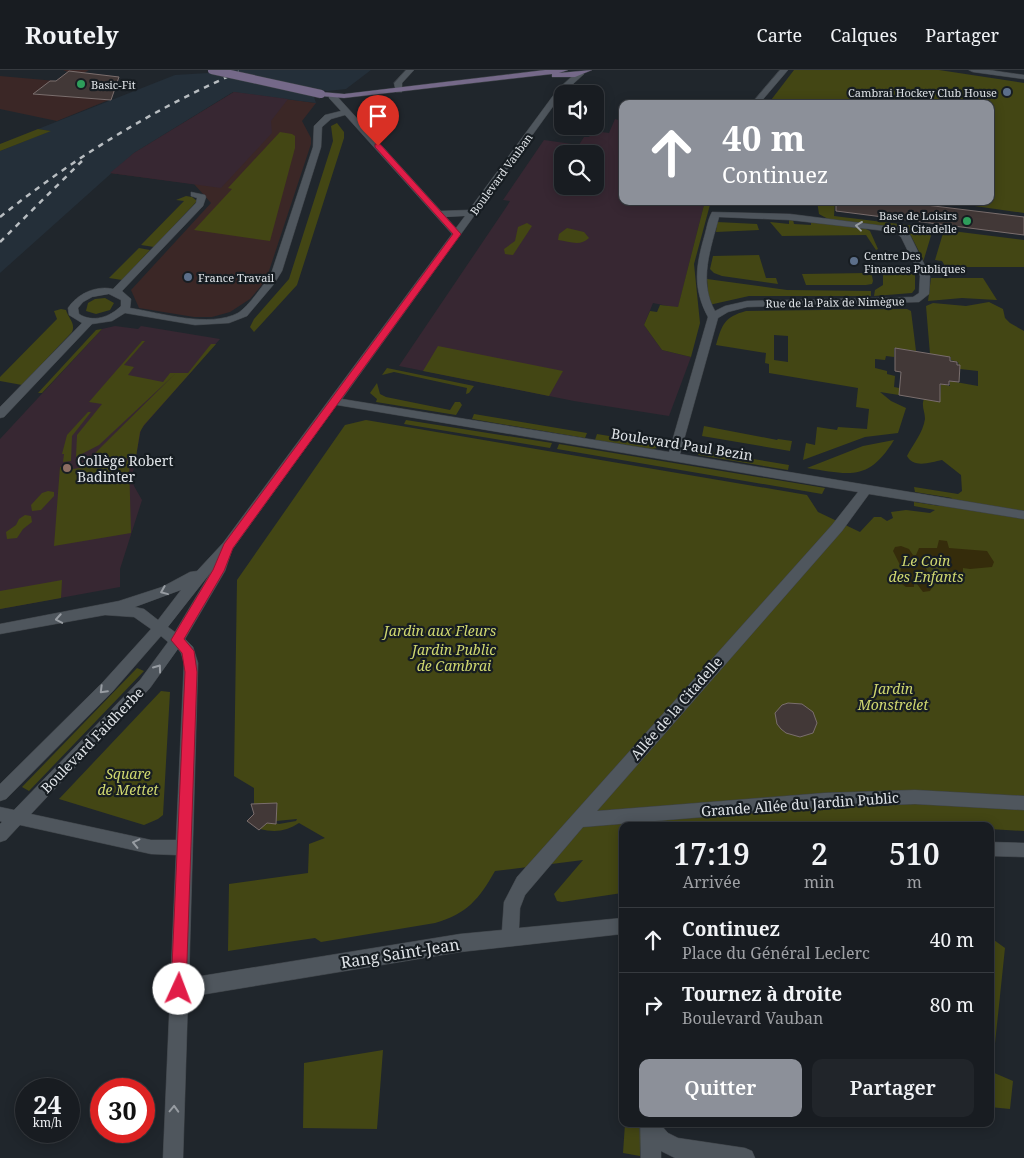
<!DOCTYPE html>
<html lang="fr">
<head>
<meta charset="utf-8">
<style>
  body { margin:0; font-family:"Noto Serif",serif; background:#21252a; color:#f1f3f6; height:100vh; display:flex; flex-direction:column; font-size:19px; white-space:nowrap }
  * { box-sizing:border-box; margin:0 }
  p { font-size:16px; color:#9fa1a5 }
  .icon { flex:none; width:28px; height:28px; fill:none; stroke:currentColor; stroke-width:2; stroke-linecap:round; stroke-linejoin:round }
  .map { position:relative; flex:1; overflow:hidden }
  .side { position:absolute; left:619px; top:752px; width:375px; height:305px; display:flex; flex-direction:column; background:#181c21; border-radius:10px; box-shadow:0 2px 12px #0003,0 0 0 1px #363a3f }
  .side>* { flex:none }
  .guide { position:absolute; left:619px; top:30px; width:375px; height:105px; border-radius:10px; box-shadow:0 2px 12px #0003,0 0 0 1px #363a3f; background:#8c9099; color:#fff; overflow:hidden }
  .controls { position:absolute; left:554px; top:15px; display:grid; gap:10px }
  .controls a { display:grid; place-items:center; width:50px; height:50px; border-radius:10px; background:#181c21; box-shadow:0 2px 12px #0003,0 0 0 1px #363a3f; font-size:25px }
  .speed { position:absolute; left:15px; top:1008px; display:flex; gap:10px; font-size:25px; font-weight:700; text-align:center }
  .speed>* { display:grid; place-content:center; width:65px; height:65px; border-radius:50%; background:#181c21; box-shadow:0 2px 12px #0003,0 0 0 1px #363a3f; line-height:1 }
  .speed small { font-size:12px; font-weight:400 }
  .speed .limit { border:8px solid #d22; background:#fff; color:#111 }
  .pin { position:absolute; display:grid; place-items:center; width:42px; height:42px; color:#fff; margin:-51px -21px; border-radius:50% 50% 50% 0; rotate:-45deg; box-shadow:0 0 5px #0007 }
  .pin .icon { rotate:45deg }
  .me { position:absolute; width:55px; margin:-28px; rotate:2deg; stroke-linejoin:round; filter:drop-shadow(0 0 4px #0008) }
  .turn { display:flex; align-items:center; gap:18px; height:105px; padding:0 20px; font-size:22px }
  .turn .icon { width:65px; height:65px; stroke-width:2.5 }
  .turn b { display:block; font-size:35px; line-height:42px }
  .eta { display:flex; justify-content:space-evenly; align-items:center; height:85px; text-align:center }
  .eta b { font-size:30px; font-weight:600; line-height:35px }
  .cta { display:flex; gap:10px; margin-top:auto; padding:10px 20px }
  .cta a { flex:1; height:58px; border-radius:10px; background:#8c9099; color:#fff; font-size:20px; font-weight:600; line-height:58px; text-align:center }
  .cta a+a { background:#21252a; color:#f1f3f6 }
  ul { padding:0; list-style:none }
  li { display:flex; align-items:center; gap:15px; height:65px; padding:0 20px; border-top:1px solid #363a3f }
  li div { flex:1 }
  li b { display:block; font-size:19px }
  li em { font-style:normal }
  header { display:flex; align-items:center; gap:30px; box-sizing:border-box; height:70px; padding:0 25px; background:#181c21; border-bottom:1px solid #363a3f }
  header strong { font-size:24px }
  nav { display:flex; gap:28px; margin-inline-start:auto; font-size:18px }
  .map>svg:first-child { display:block }
  .commercial { fill:#3b2726 }
  .built { fill:#242f39 }
  .education { fill:#372732; fill-rule:evenodd }
  .green { fill:#434614; fill-rule:evenodd }
  .sand { fill:#352c0b }
  .building { fill:#423837; stroke:#7a6e6d }
  .lines { fill:none; stroke-linecap:round; stroke-linejoin:round }
  .minor-casing { stroke:#3d4247; stroke-width:1 }
  .secondary-casing { stroke:#3d4247; stroke-width:1 }
  .minor { fill:#4f565d; fill-rule:evenodd }
  .secondary { fill:#756989; fill-rule:evenodd }
  .rail { stroke:#b8bdc1; stroke-width:2.5; stroke-dasharray:5.5 5.5; stroke-linecap:butt }
  .secondary-bridge-casing { stroke:#3d4247; stroke-width:9; stroke-linecap:butt }
  .secondary-bridge { stroke:#756989; stroke-width:8 }
  .oneway { stroke:#979ca2 }
  .route { fill:#e11d48; stroke:#92132f }
  .leisure-dot { fill:#2e9e5b; stroke:#171d22; stroke-width:2 }
  .service-dot { fill:#5c6f8a; stroke:#171d22; stroke-width:2 }
  .education-dot { fill:#8d6e63; stroke:#171d22; stroke-width:2 }
  .labels { text-anchor:middle; dominant-baseline:central; stroke-width:4.5; stroke-linejoin:round; paint-order:stroke }
  .far-poi-label { font-size:11px; fill:#dfe3e7; stroke:#171d22; text-anchor:start }
  .far-street-label { font-size:11px; fill:#dfe3e7; stroke:#171d22 }
  .street-label { font-size:14px; fill:#dfe3e7; stroke:#171d22 }
  .poi-label { font-size:14px; fill:#dfe3e7; stroke:#171d22; text-anchor:start }
  .park-label { font-size:14px; font-style:italic; fill:#cfd76f; stroke:#171d22 }
  .near-street-label { font-size:16px; fill:#dfe3e7; stroke:#171d22 }
</style>
</head>
<body>
<header>
<strong>Routely</strong>
<nav><a>Carte</a><a>Calques</a><a>Partager</a></nav>
</header>
<div class="map">
<svg width="1024" height="1088" viewBox="0 0 1024 1088">
  <rect width="100%" height="100%" fill="#20262c"/>
  <!-- commercial -->
  <path class="commercial" d="M63,0H89L84,3L119,7L111,29L57,51L0,39V6L56,11L68,2Z
    M234,22L316,33L302,51L311,68V74L266,210L250,229L230,242L212,247H194L139,238L131,220L211,133L194,114L110,103L134,83Z"/>
  <!-- built -->
  <path class="built" d="M216,0H371L346,19L327,21L310,17L301,23L314,27L316,33L233,22L134,83L0,203V81L50,61L38,59L175,5L208,3Z"/>
  <!-- education -->
  <path class="education" d="M234,22L288,29L271,51L272,63L221,118L110,103L134,83Z
    M615,49L622,51V131H705L678,238L653,233L644,255L662,280L691,287L669,346L574,331L399,296L507,136L510,131L503,130L544,70L579,75L584,67H589L593,61L609,63ZM562,84H595V116H562Z
    M115,256L138,259L141,256L220,269L141,359L132,407L134,416L142,430L120,499V517L0,539V369L102,259Z"/>
  <!-- green -->
  <path class="green" d="M794,0H939L1024,13V143L940,131H990V102H992L990,34H807L792,31L768,34Z
    M337,53L344,62V68L297,215L254,262L250,257L254,249L289,209L333,71L331,56Z
    M38,59L51,61L0,81V74Z
    M280,62L292,64L295,66V78L270,171L194,160L232,119L228,118Z
    M186,126L192,127L197,131L154,177L141,175L184,131L176,130Z
    M705,131H711L694,194L700,253L691,287L662,280L644,255L650,241L657,242L660,235L678,237Z
    M817,131H835L834,146L931,158L909,162L907,159L828,149L819,144Z
    M789,149L793,150L794,154L811,155V151L866,159L870,161L878,179L876,180L866,165L782,166L770,152L789,154Z
    M717,152L757,154L759,160L716,162Z
    M527,153L532,156L513,185L505,184L504,179L515,171L518,157Z
    M567,158L584,162L589,168C580,177 569,171 558,170L559,164Z
    M933,159L924,189V191L910,164Z
    M944,160L1024,170V197H958L954,201H948L942,191L935,190Z
    M139,178L150,180L122,210L109,208Z
    M759,185L766,208H776L778,214L722,206L714,203L710,199L713,186Z
    M867,201H871L873,211L872,214L866,215H806L802,204L867,203Z
    M915,204V219L912,223L874,226L875,220L883,215V205Z
    M931,208H983L997,230L962,228L928,231Z
    M707,209L787,220L871,221V226H749L709,235Z
    M105,228L114,233L110,240L96,244L86,241L88,233L95,229Z
    M989,232L1003,239L1005,248L1010,253L1024,261V761L990,759V756H622V823L562,832L557,831L554,824L583,790L495,801C479,829 467,844 435,853L321,872L315,868L228,881L229,814L308,803L309,774L325,768L299,753C287,761 275,763 260,759L266,751L279,754L296,751L297,749L276,751L254,736V718L234,706L237,510L345,355L366,350L807,425L818,442L860,462L874,447H881L887,451L893,448L891,442L906,440L930,443L935,440L914,436V432L940,436L952,428L915,422L914,417L958,424L962,421L961,405L942,390C931,392 914,399 907,386C913,374 923,363 925,349C925,341 921,336 924,329L940,332L941,314L950,316V311L978,316V301L960,299L958,292L951,290V287L930,284L926,236L933,233L966,236Z
    M61,239L66,240C68,248 76,253 72,262L22,315L0,311V307L57,249L54,241Z
    M907,239L911,241L916,281L894,278V287L886,286L885,290L875,289V298L887,301V304L895,306L894,317L899,318V325L880,322L891,331L906,338L898,363L865,367L803,390L806,373L815,375L817,357L837,360L838,357L867,359L869,339L856,337L858,318L769,303V294L765,293L766,283L716,275C722,255 724,247 746,241ZM774,265L788,266V292L774,290Z
    M102,259L42,323H38L96,260Z
    M142,271H145L124,295L134,297L128,305L163,312L170,303H188L211,274H216L144,355L140,362L136,387L96,393V391L89,389L175,304L99,375L76,387L77,365L102,334L89,332Z
    M438,276L563,301L549,326L423,301Z
    M387,298L474,316L469,323L466,324L467,318L394,302L382,305Z
    M377,313L380,324L386,327L450,340L455,332H460L462,335L456,345L376,332L377,329L370,323Z
    M88,342H91L72,366L71,391L63,392L64,384H62L67,365Z
    M474,344L587,363L585,368L472,349Z
    M406,350L552,373L550,378L404,354Z
    M704,356L777,370L778,369L792,371L790,381L702,366Z
    M597,364L658,374L663,377L652,379L595,370Z
    M894,370C869,411 851,405 807,398L863,376Z
    M559,374L825,418L822,424L557,379Z
    M699,380L789,395L788,400L698,385Z
    M129,390L131,463L54,476L60,397L71,395L73,399Z
    M48,421L54,422V426L41,440L32,441L31,435L42,423Z
    M25,445L31,446L32,452L23,459L17,468L7,469L6,462L16,455L19,449Z
    M62,510L61,528L0,539V521Z
    M137,598L144,601L29,721L22,717Z
    M161,621L170,622L163,745L158,749L144,755L59,729Z
    M990,862L994,870L1005,878L992,1002L1013,1011L1010,1039L990,1037Z
    M383,980L377,1059L303,1058L304,993Z
    M625,1054H638C643,1064 641,1075 640,1086L623,1083Z"/>
  <!-- sand -->
  <path class="sand" d="M939,470L947,471L949,478L987,481L994,492L992,497L970,499L963,498V503L956,505C946,501 943,491 931,490L925,496L934,514L930,521L923,522L917,514L920,510L916,505L914,506V517H906L899,512L901,497L893,481L895,477L901,476L909,479L913,485H916L919,478H937Z"/>
  <!-- building -->
  <path class="building" d="M69,1L119,7L111,30L33,24L50,11H56Z
    M836,131H893L1024,147V165L836,141Z
    M895,278L950,287V291L957,292V295H960L959,312L949,311V315L940,314V332L899,325L901,302L895,301Z
    M788,633L802,634L813,642L817,653L813,663L800,667L786,663L781,659L777,654L775,643L782,635Z
    M277,733L276,754L267,753L259,760L247,751L254,744L251,734Z"/>
  <g class="lines">
    <!-- minor casing -->
    <g class="minor-casing">
      <path id="minor" d="M406,0H414L402,13V22H396L394,13Z
        M780,0H788L759,34H751Z
        M969,0H989L1024,5V9L973,2Z
        M577,2L584,4L562,24L342,329L669,382L708,247C692,217 696,195 705,164C707,157 708,149 712,142L790,144L900,158L910,165L930,206L929,224L919,232L747,237L728,242L718,248L680,384L1024,441V449L869,424L842,461L597,741L824,723L915,720L1024,726V740L915,734L824,737L583,757L525,825L520,838L519,858L622,848V864L460,882L188,927L183,1088H163L176,785L151,784L20,755L6,770L0,772V754L2,752L0,751V737L14,740L140,610L168,572L161,566L113,621L6,729L0,731V714L103,612L151,559L134,547L105,545L0,564V554L119,531L162,517L190,502L197,501L223,473L452,164L345,45L331,49L322,57L321,77L282,201L274,214L247,246L229,253L195,255L125,243L112,251L92,254L4,347L0,348V337L82,253L69,245L68,238C77,224 96,215 113,219L196,133L197,128L191,126V122L205,125L206,127L203,136L122,221L131,229L130,238C161,243 209,258 238,243C248,237 266,212 272,201L313,77L314,56L325,45L341,41L329,28V24H335L441,141L469,140L558,19ZM465,146L456,158L446,147ZM719,147L790,150L895,162L901,167L920,206L919,223L913,227L747,231L725,236L715,241C698,211 711,178 719,147ZM109,224L121,230V236C110,247 93,253 79,244L78,238L83,232L92,227ZM337,335L858,422L832,455L517,807L504,832L502,860L460,864L189,908L198,593L193,577L185,569L225,501L232,480ZM211,502L175,562L168,557ZM181,520L158,550L144,539L135,537ZM178,579L181,583L184,593L176,770H151L31,744L150,618Z
        M990,772L1024,773V787L990,786Z
        M640,1054H660L668,1063L678,1068L745,1078L752,1081L755,1088H675L661,1081V1088H641Z"/>
    </g>
    <!-- secondary casing -->
    <g class="secondary-casing">
      <path id="secondary" d="M545,0H568L559,3L592,0L575,7H552V4L344,28L321,26L317,24L321,22L344,24Z"/>
    </g>
    <!-- minor -->
    <use href="#minor" class="minor"/>
    <!-- secondary -->
    <use href="#secondary" class="secondary"/>
    <!-- rail -->
    <path class="rail" d="M0,147C75,87 155,38 243,0
      M0,172L82,91"/>
    <!-- secondary-bridge casing -->
    <g class="secondary-bridge-casing">
      <path id="secondary-bridge" d="M212,0L321,24"/>
    </g>
    <!-- secondary-bridge -->
    <use href="#secondary-bridge" class="secondary-bridge"/>
  </g>
  <!-- one-way arrows -->
  <defs><path id="oneway-chevron" d="M-2-3.5L2.5 0L-2 3.5" fill="none" stroke-width="1.6" stroke-linecap="round" stroke-linejoin="round" transform="scale(1.25)"/></defs>
  <g class="oneway">
    <use href="#oneway-chevron" transform="translate(859 156) rotate(-173)"/>
    <use href="#oneway-chevron" transform="translate(164 521) rotate(158)"/>
    <use href="#oneway-chevron" transform="translate(59 549) rotate(170)"/>
    <use href="#oneway-chevron" transform="translate(158 598) rotate(-54)"/>
    <use href="#oneway-chevron" transform="translate(103 620) rotate(135)"/>
    <use href="#oneway-chevron" transform="translate(136 773) rotate(-167)"/>
    <use href="#oneway-chevron" transform="translate(174 1039) rotate(-88)"/>
  </g>
  <!-- route -->
  <path class="route" d="M375,74H380L461,164L233,478L224,501L184,569L194,581L197,602L186,919L184,924L179,926L174,924L171,919L185,602L182,583L171,570L213,500L224,474L453,164L375,77Z"/>
  <!-- markers -->
  <g class="leisure-dot">
    <circle cx="81" cy="14" r="5"/>
    <circle cx="967" cy="151" r="5"/>
  </g>
  <g class="service-dot">
    <circle cx="1007" cy="22" r="5"/>
    <circle cx="854" cy="191" r="5"/>
    <circle cx="188" cy="207" r="5"/>
  </g>
  <circle class="education-dot" cx="67" cy="398" r="5"/>
  <g class="labels">
    <!-- far-poi labels -->
    <g class="far-poi-label">
      <text x="91" y="14">Basic-Fit</text>
      <text x="997" y="22" text-anchor="end">Cambrai Hockey Club House</text>
      <text x="957" y="145" text-anchor="end">Base de Loisirs<tspan x="957" dy="13">de la Citadelle</tspan></text>
      <text x="864" y="185">Centre Des<tspan x="864" dy="13">Finances Publiques</tspan></text>
      <text x="198" y="207">France Travail</text>
    </g>
    <!-- far-street labels -->
    <g class="far-street-label">
      <text transform="translate(501 104) rotate(-54)">Boulevard Vauban</text>
      <text transform="translate(835 232) rotate(-1)">Rue de la Paix de Nimègue</text>
    </g>
    <!-- street labels -->
    <g class="street-label">
      <text transform="translate(682 374) rotate(9)">Boulevard Paul Bezin</text>
      <text transform="translate(676 638) rotate(-49)">Allée de la Citadelle</text>
      <text transform="translate(92 670) rotate(-46)">Boulevard Faidherbe</text>
      <text transform="translate(800 734) rotate(-4)">Grande Allée du Jardin Public</text>
    </g>
    <!-- poi labels -->
    <g class="poi-label">
      <text x="77" y="390">Collège Robert<tspan x="77" dy="16">Badinter</tspan></text>
    </g>
    <!-- park labels -->
    <g class="park-label">
      <text x="926" y="490">Le Coin<tspan x="926" dy="16">des Enfants</tspan></text>
      <text x="440" y="560">Jardin aux Fleurs</text>
      <text x="454" y="579">Jardin Public<tspan x="454" dy="16">de Cambrai</tspan></text>
      <text x="893" y="618">Jardin<tspan x="893" dy="16">Monstrelet</tspan></text>
      <text x="128" y="703">Square<tspan x="128" dy="16">de Mettet</tspan></text>
    </g>
    <!-- near-street labels -->
    <g class="near-street-label">
      <text transform="translate(400 883) rotate(-9)">Rang Saint-Jean</text>
    </g>
  </g>
</svg>
<div class="controls">
<a><svg class="icon" aria-label="sound" viewBox="0 0 24 24"><path d="M4 9h4l5-4v14l-5-4H4zM17 9q2 3 0 6"/></svg></a>
<a><svg class="icon" aria-label="search" viewBox="0 0 24 24"><circle cx="10" cy="10" r="6"/><path d="M15 15l6 6"/></svg></a>
</div>
<div class="speed"><div>24<small>km/h</small></div><div class="limit">30</div></div>
<div class="pin" style="left:378px;top:76px;background:#d93025"><svg class="icon" aria-label="arrive" viewBox="0 0 24 24"><path d="M6 21V4h12l-3 4 3 4H6"/></svg></div>
<svg class="me" style="left:179px;top:919px" viewBox="-20 -20 40 40"><circle r="19" fill="#fff"/><path d="M0-13L10 11 0 6-10 11z" fill="#e11d48"/></svg>
<div class="guide">
<div class="turn"><svg class="icon" aria-label="ahead" viewBox="0 0 24 24"><path d="M12 20V5M6 11l6-6 6 6"/></svg><div><b>40 m</b>Continuez</div></div>
</div>
<section class="side">
<div class="eta">
<div><b>17:19</b><p>Arrivée</p></div>
<div><b>2</b><p>min</p></div>
<div><b>510</b><p>m</p></div>
</div>
<ul>
<li><svg class="icon" aria-label="ahead" viewBox="0 0 24 24"><path d="M12 20V5M6 11l6-6 6 6"/></svg><div><b>Continuez</b><p>Place du Général Leclerc</p></div><em>40 m</em></li>
<li><svg class="icon" aria-label="right" viewBox="0 0 24 24"><path d="M7 20v-9h11M14 6l5 5-5 5"/></svg><div><b>Tournez à droite</b><p>Boulevard Vauban</p></div><em>80 m</em></li>
</ul>
<div class="cta"><a>Quitter</a><a>Partager</a></div>
</section>
</div>
</body>
</html>
